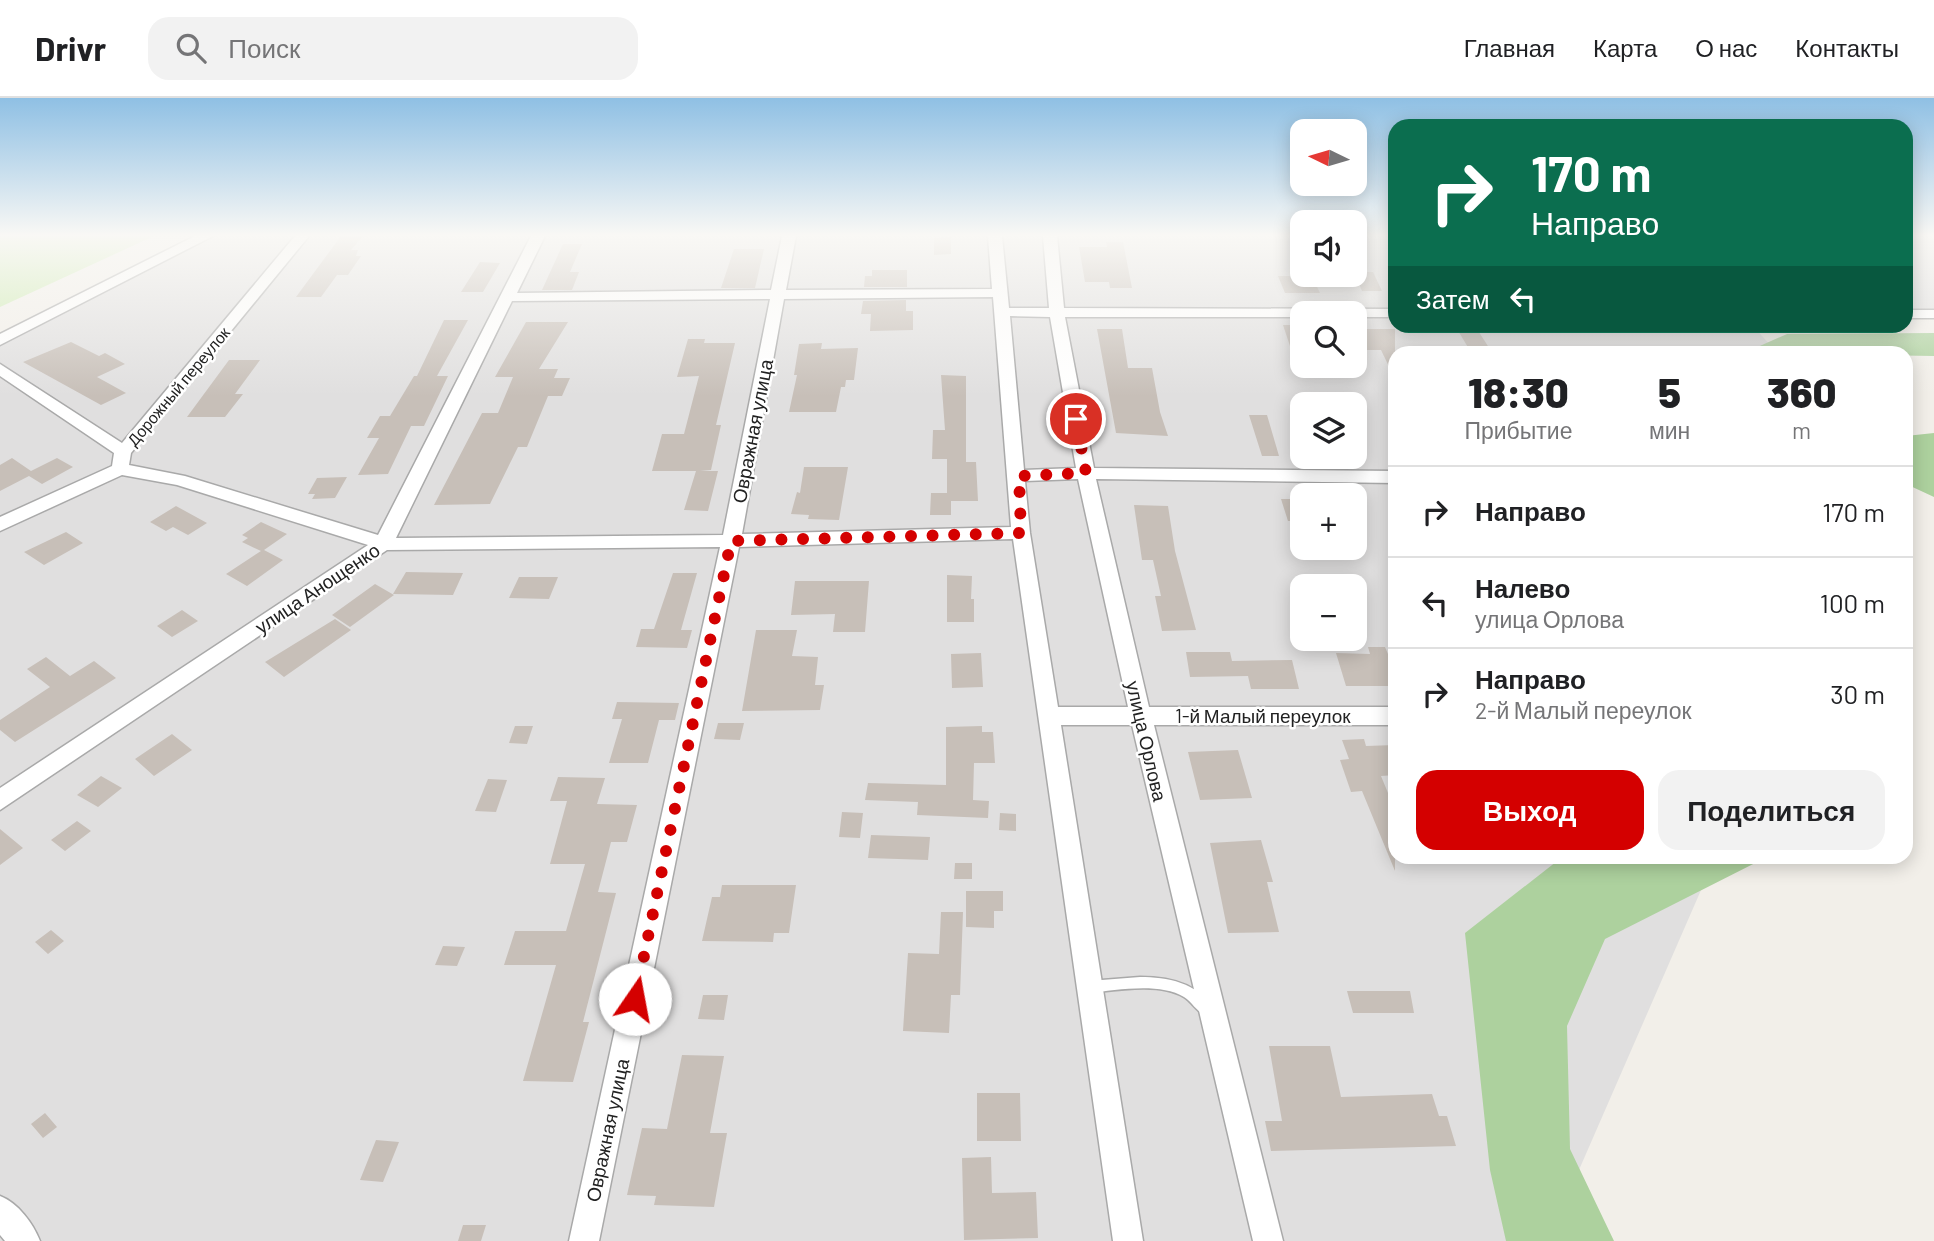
<!DOCTYPE html>
<html lang="ru">
<head>
<meta charset="utf-8">
<style>
  body { margin:0; font-family:Barlow,sans-serif; background:#f2f2f2; color:#202124; height:100vh; display:flex; flex-direction:column; font-size:26px; white-space:nowrap }
  * { box-sizing:border-box; margin:0 }
  p { font-size:23px; color:#757577 }
  .icon { flex:none; width:38px; height:38px; fill:none; stroke:currentColor; stroke-width:2; stroke-linecap:round; stroke-linejoin:round }
  .map { position:relative; flex:1; overflow:hidden }
  .panel { position:absolute; left:1388px; top:248px; width:525px; height:518px; display:flex; flex-direction:column; background:#fff; border-radius:21px; box-shadow:0 4px 18px #0003 }
  .panel>* { flex:none }
  .guide { position:absolute; left:1388px; top:21px; width:525px; height:214px; border-radius:21px; box-shadow:0 4px 18px #0003; background:#0b6e4f; color:#fff; overflow:hidden }
  .needle { width:46px; rotate:275deg }
  .tools { position:absolute; left:1290px; top:21px; display:grid; gap:14px }
  .tools a { display:grid; place-items:center; width:77px; height:77px; border-radius:14px; background:#fff; box-shadow:0 4px 18px #0003; font-size:35px }
  .pin { position:absolute; display:grid; place-items:center; width:60px; height:60px; color:#fff; margin:-30px; border:4px solid #fff; border-radius:50%; box-shadow:0 2px 7px #0007 }
  .me { position:absolute; width:77px; margin:-38px; rotate:12deg; stroke-linejoin:round; filter:drop-shadow(0 0 5px #0008) }
  .turn { display:flex; align-items:center; gap:24px; height:147px; padding:0 28px; font-size:32px }
  .turn .icon { width:91px; height:91px; stroke-width:2.5 }
  .turn b { display:block; font-size:49px; line-height:60px }
  .then { display:flex; align-items:center; height:66px; padding:0 28px; background:#0003; gap:14px; font-size:26px }
  .eta { display:flex; justify-content:space-evenly; align-items:center; height:119px; text-align:center }
  .eta b { font-size:42px; font-weight:800; line-height:49px }
  .cta { display:flex; gap:14px; margin-top:auto; padding:14px 28px }
  .cta a { flex:1; height:80px; border-radius:21px; background:#d40000; color:#fff; font-size:28px; font-weight:800; line-height:80px; text-align:center }
  .cta a+a { background:#f2f2f2; color:#202124 }
  ul { padding:0; list-style:none }
  li { display:flex; align-items:center; gap:21px; height:91px; padding:0 28px; border-top:2px solid #e0e0e0 }
  li div { flex:1 }
  li b { display:block; font-size:26px }
  li em { font-style:normal }
  header { display:flex; align-items:center; gap:42px; box-sizing:border-box; height:98px; padding:0 35px; background:#fff; border-bottom:2px solid #e0e0e0 }
  header strong { font-size:33px }
  nav { display:flex; gap:38px; margin-inline-start:auto; font-size:24px }
  .search { width:490px; height:63px; background:#f2f2f2; display:flex; align-items:center; gap:18px; box-sizing:border-box; padding:0 24px; border-radius:21px; color:#757577; font-size:26px }
  .map>svg:first-child { display:block }
  .residential { fill:#e0dfdf; fill-rule:evenodd }
  .grass { fill:#cdebb0 }
  .forest { fill:#add19e }
  .building { fill:#c7bfb8 }
  .lines { fill:none; stroke-linecap:round; stroke-linejoin:round }
  .service-casing { stroke:#a9a9a9; stroke-width:3 }
  .minor-casing { stroke:#a9a9a9; stroke-width:3 }
  .service { fill:#fff; fill-rule:evenodd }
  .minor { fill:#fff; fill-rule:evenodd }
  .route { stroke:#d40000; stroke-width:12; stroke-dasharray:0 21.6 }
  .labels { text-anchor:middle; dominant-baseline:central; stroke-width:5; stroke-linejoin:round; paint-order:stroke }
  .far-street-label { font-size:16px; fill:#222; stroke:#fff }
  .street-label { font-size:19px; fill:#222; stroke:#fff }
</style>
</head>
<body>
<header>
<strong>Drivr</strong>
<div class="search"><svg class="icon" aria-label="search" viewBox="0 0 24 24"><circle cx="10" cy="10" r="6"/><path d="M15 15l6 6"/></svg>Поиск</div>
<nav><a>Главная</a><a>Карта</a><a>О нас</a><a>Контакты</a></nav>
</header>
<div class="map">
<svg width="1934" height="1143" viewBox="0 0 1934 1143">
  <rect width="100%" height="100%" fill="#f2efe9"/>
  <!-- residential -->
  <path class="residential" d="M206,138H1302V177H1354L1355,138H1395V228H1753L1772,249L1769,256H1395V760H1715L1548,1143H0V242ZM1302,215H1354V268H1302ZM1302,306H1354V359H1302ZM1302,397H1354V450H1302ZM1302,488H1354V541H1302Z
    M1906,138H1934V216H1906Z"/>
  <!-- grass -->
  <path class="grass" d="M0,138H154L0,209Z"/>
  <!-- forest -->
  <path class="forest" d="M1934,235V258L1744,255L1787,236Z
    M1934,335V399L1906,386V338Z
    M1561,760H1765L1605,841L1567,928L1570,1051L1614,1143H1506L1490,1072L1465,835Z"/>
  <!-- building -->
  <path class="building" d="M341,138H363L351,152H358L356,158H361L348,177H337L321,199H296Z
    M951,139V156L934,157V140Z
    M1106,144H1123L1132,190H1110L1109,184H1085L1079,149H1107Z
    M563,146H582L570,174H579L572,192H542Z
    M734,151H764L755,190H721Z
    M480,164L500,165L483,194H461Z
    M872,172H907V189H864L865,178H872Z
    M1354,174H1373L1382,193H1362Z
    M1278,178H1312L1320,195H1285Z
    M906,202V213H913V232L870,233L871,216H861L863,203Z
    M444,222H468L437,278H448L424,328H411L388,376L358,377L379,340H367L380,318H390L414,278H417Z
    M526,224H568L539,271H558L554,280H570L562,298H548L527,349H518L490,406L434,407L482,315H498L513,279H495Z
    M1283,227H1302V275H1299Z
    M1097,231H1122L1128,270H1152L1160,314L1168,338L1116,335Z
    M1362,231H1395V281L1381,252H1367L1359,234H1363Z
    M1457,231H1477L1493,256H1472Z
    M688,241H705L704,245H735L716,327H721L711,372L700,373H718L708,413L684,412L696,373H652L662,336H684L699,278L677,279Z
    M71,244L99,258L105,255L125,266L97,279L126,295L101,307L23,264Z
    M822,245L821,251L858,250L854,282H846L845,289H841L836,314H789L797,277H794L799,246Z
    M229,262H260L235,296H243L225,319H187Z
    M941,277L966,278V364H976L978,403H951V417H930L931,395H947V361H932L933,332H945Z
    M1249,317H1267L1279,358H1262Z
    M12,360L31,373L57,360L73,369L42,386L29,378L0,393V367Z
    M804,369H848L839,422L808,421L809,417L791,416L797,394L800,395Z
    M347,379L335,400L312,401L315,396H308L317,380Z
    M1281,401H1302V423H1288Z
    M1134,407L1168,408L1175,453L1196,532L1162,533L1155,498H1161L1153,462H1142Z
    M176,408L207,425L188,437L173,429L166,433L150,424Z
    M261,424L287,436L264,452L283,462L247,488L226,476L261,453L242,444L248,440L242,437Z
    M66,434L83,445L44,467L24,454Z
    M406,474L463,475L453,497L393,496Z
    M673,475H697L681,532H692L687,550L636,549L641,531H654Z
    M947,477L972,478L971,501H974V524H947Z
    M519,479H558L549,501L509,500Z
    M795,483H869L865,534H833L835,516L791,517Z
    M375,486L394,497L350,529L332,517Z
    M182,512L198,523L172,539L157,528Z
    M335,521L351,532L284,579L265,564Z
    M756,532H797L792,558L818,559L815,587H824L820,612L742,613Z
    M1368,549H1385L1388,556H1395V588H1346L1336,555L1370,556Z
    M1186,554H1230L1232,563L1292,562L1299,591H1251L1248,578L1190,579Z
    M981,555L983,589L952,590L951,556Z
    M46,559L70,578L94,563L116,580L15,644L0,632V622L50,589L27,571Z
    M617,604L679,605L675,622H659L648,665H609L622,621H612Z
    M718,625H744L740,642L714,641Z
    M515,628H533L527,646L509,645Z
    M982,628V634H993L995,665H974L973,702L989,703L988,720L917,717L918,704L865,702L868,685L946,687V629Z
    M172,636L192,652L154,678L135,661Z
    M1364,641L1366,648L1395,647V677L1381,678L1395,712V773L1362,693L1351,694L1340,662L1349,661L1342,642Z
    M1238,652L1252,700L1200,702L1188,654Z
    M101,678L122,690L98,709L77,697Z
    M558,679L605,680L597,706L637,707L627,744H611L598,794L616,795L583,924H589L573,984L523,983L556,867H504L515,833H566L585,766H550L567,703H550Z
    M488,681L507,682L496,714L475,713Z
    M842,714L863,715L860,740L839,739Z
    M1000,715L1016,716V733L999,732Z
    M77,723L91,733L65,753L51,742Z
    M0,731L23,750L0,767Z
    M871,737L930,739L928,762L868,760Z
    M1261,742L1273,784H1267L1279,834L1228,835L1210,745Z
    M955,765H972V781H954Z
    M722,787H796L789,835H774L773,844L702,843L712,799H720Z
    M966,793H1003V813H994V830L966,829Z
    M941,814H963L960,897H951L949,935L903,933L908,855L939,856Z
    M51,832L64,843L48,856L35,844Z
    M443,848L465,849L457,868L435,867Z
    M1347,893H1410L1414,915H1353Z
    M703,897H728L724,922L698,921Z
    M1269,948H1330L1341,999L1432,996L1439,1018H1447L1456,1048L1271,1053L1265,1023H1282Z
    M682,957L724,958L710,1035H727L714,1109L654,1107L656,1098L627,1097L642,1030L667,1031Z
    M977,995H1020L1021,1043H977Z
    M45,1015L57,1029L43,1040L31,1026Z
    M376,1042L399,1044L383,1084L360,1082Z
    M991,1059L992,1095L1036,1094L1038,1140L964,1142L962,1060Z
    M463,1127H486L481,1143H458Z"/>
  <g class="lines">
    <!-- service casing -->
    <g class="service-casing">
      <path id="service" d="M1140,879C1167,879 1198,884 1212,911L1210,916L1205,917C1196,913 1192,904 1184,899C1160,884 1116,892 1089,895L1084,893L1082,889L1084,885L1089,883Z"/>
    </g>
    <!-- minor casing -->
    <g class="minor-casing">
      <path id="minor" d="M195,138H213L0,247V236Z
        M295,138H309L131,355L129,367L185,378L378,437L531,138H545L517,195L771,192L782,138H796L786,192L992,191L988,138H1002L1009,210H1049L1043,138H1057L1064,210L1395,211V219H1354V215H1302V219H1065L1094,370L1395,373V385L1096,381L1149,609H1395V627H1154L1283,1143H1253L1132,627H1061L1143,1143H1113L1013,441L739,449L599,1143H569L720,449L387,452L0,712V690L368,447L177,387L122,377L0,433V419L112,368L114,355L0,278V266L122,345ZM993,199L1011,429L742,436L784,201ZM770,201L723,437L396,440L512,203ZM1010,218L1050,219L1076,370L1024,372ZM1078,381L1128,609H1058L1030,435L1025,383Z
        M1906,212H1934V220H1906Z
        M0,1098C18,1105 33,1125 40,1143H5L0,1137Z"/>
    </g>
    <!-- service -->
    <use href="#service" class="service"/>
    <!-- minor -->
    <use href="#minor" class="minor"/>
  </g>
  <!-- sky -->
  <linearGradient id="sky" x2="0" y2="1"><stop stop-color="#8fc0e4"/><stop offset="0.46" stop-color="#f9f8f5"/><stop offset="1" stop-color="#f9f8f5" stop-opacity="0"/></linearGradient>
  <rect width="1934" height="298" fill="url(#sky)"/>
  <g class="lines">
    <!-- route -->
    <path class="route" d="M635,901L731,443L1021,435L1019,378L1086,375L1076,321"/>
  </g>
  <g class="labels">
    <!-- far-street labels -->
    <g class="far-street-label">
      <text transform="translate(178 288) rotate(-50)">Дорожный переулок</text>
    </g>
    <!-- street labels -->
    <g class="street-label">
      <text transform="translate(752 333) rotate(-79)">Овражная улица</text>
      <text transform="translate(317 490) rotate(-34)">улица Анощенко</text>
      <text x="1263" y="617">1-й Малый переулок</text>
      <text transform="translate(1147 643) rotate(77)">улица Орлова</text>
      <text transform="translate(607 1032) rotate(-78)">Овражная улица</text>
    </g>
  </g>
</svg>
<div class="tools">
<a><svg class="needle" viewBox="-14 -14 28 28"><path d="M0-13l5 13h-10z" fill="#e53935"/><path d="M0 13l5-13h-10z" fill="#757577"/></svg></a>
<a><svg class="icon" aria-label="sound" viewBox="0 0 24 24"><path d="M4 9h4l5-4v14l-5-4H4zM17 9q2 3 0 6"/></svg></a>
<a><svg class="icon" aria-label="search" viewBox="0 0 24 24"><circle cx="10" cy="10" r="6"/><path d="M15 15l6 6"/></svg></a>
<a><svg class="icon" aria-label="layers" viewBox="0 0 24 24"><path d="M12 4l9 5-9 5-9-5zM3 14l9 5 9-5"/></svg></a>
<a>+</a>
<a>−</a>
</div>
<div class="pin" style="left:1076px;top:321px;background:#d93025"><svg class="icon" aria-label="arrive" viewBox="0 0 24 24"><path d="M6 21V4h12l-3 4 3 4H6"/></svg></div>
<svg class="me" style="left:635px;top:901px" viewBox="-20 -20 40 40"><circle r="19" fill="#fff"/><path d="M0-13L10 11 0 6-10 11z" fill="#d40000"/></svg>
<div class="guide">
<div class="turn"><svg class="icon" aria-label="right" viewBox="0 0 24 24"><path d="M7 20v-9h11M14 6l5 5-5 5"/></svg><div><b>170 m</b>Направо</div></div>
<div class="then">Затем<svg class="icon" aria-label="left" viewBox="0 0 24 24"><path d="M17 20v-9H6M10 6l-5 5 5 5"/></svg></div>
</div>
<section class="panel">
<div class="eta">
<div><b>18:30</b><p>Прибытие</p></div>
<div><b>5</b><p>мин</p></div>
<div><b>360</b><p>m</p></div>
</div>
<ul>
<li><svg class="icon" aria-label="right" viewBox="0 0 24 24"><path d="M7 20v-9h11M14 6l5 5-5 5"/></svg><div><b>Направо</b></div><em>170 m</em></li>
<li><svg class="icon" aria-label="left" viewBox="0 0 24 24"><path d="M17 20v-9H6M10 6l-5 5 5 5"/></svg><div><b>Налево</b><p>улица Орлова</p></div><em>100 m</em></li>
<li><svg class="icon" aria-label="right" viewBox="0 0 24 24"><path d="M7 20v-9h11M14 6l5 5-5 5"/></svg><div><b>Направо</b><p>2-й Малый переулок</p></div><em>30 m</em></li>
</ul>
<div class="cta"><a>Выход</a><a>Поделиться</a></div>
</section>
</div>
</body>
</html>
